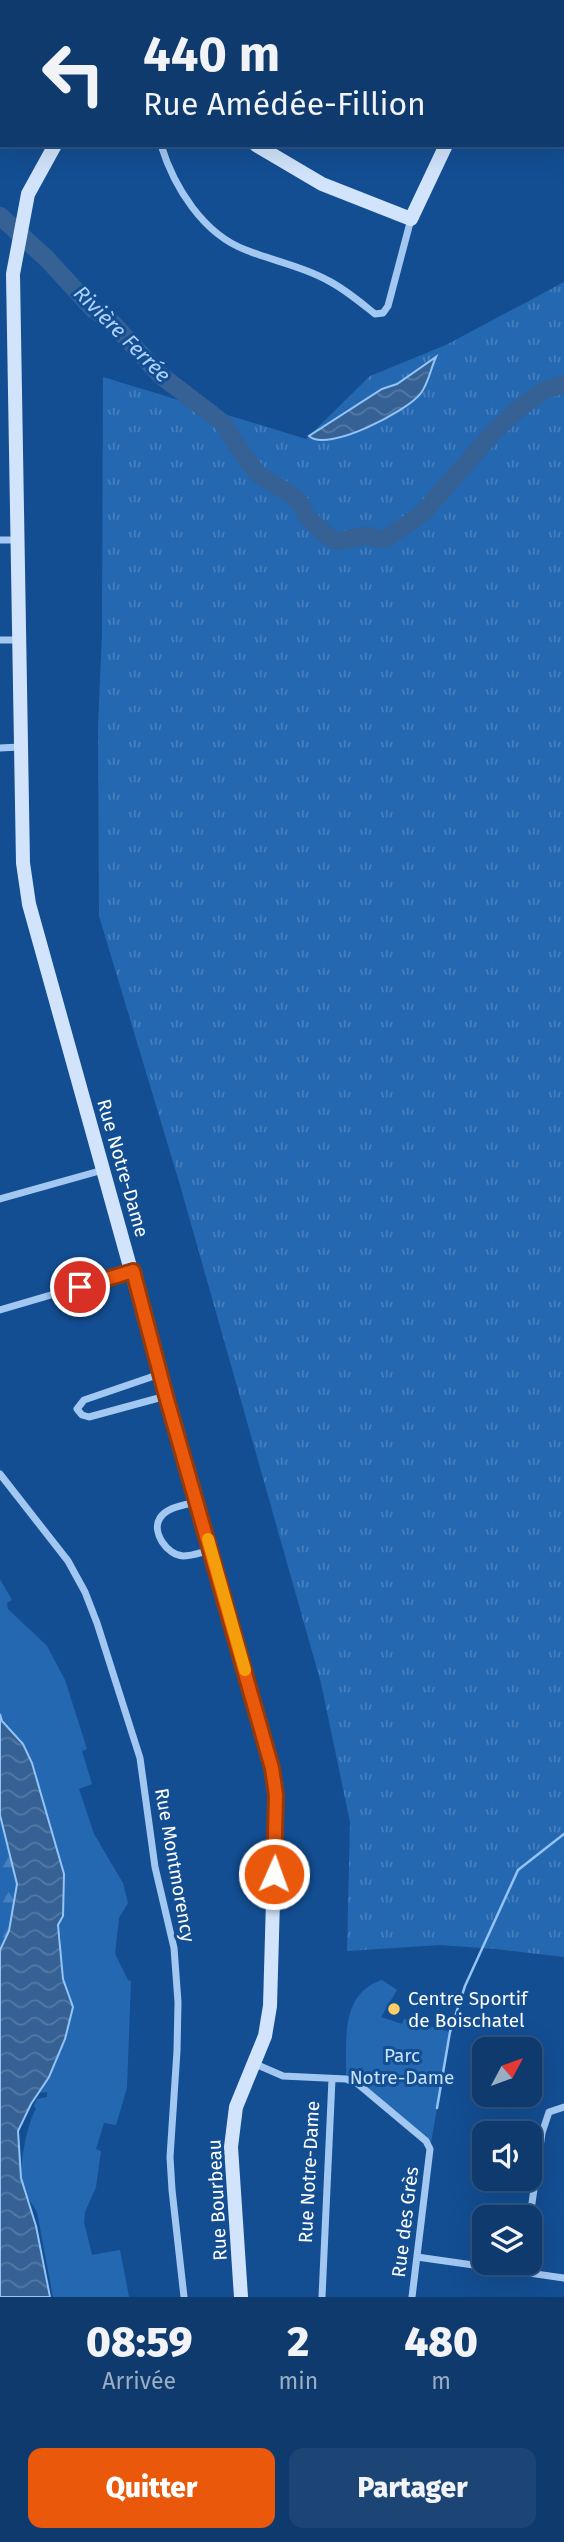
<!DOCTYPE html>
<html lang="fr">
<head>
<meta charset="utf-8">
<style>
  body { margin:0; font-family:"Fira Sans",sans-serif; background:#1c4576; color:#f1f3f6; height:100vh; display:flex; flex-direction:column; font-size:26px; white-space:nowrap }
  * { box-sizing:border-box; margin:0 }
  p { font-size:23px; color:#9badc2 }
  .icon { flex:none; width:38px; height:38px; fill:none; stroke:currentColor; stroke-width:2; stroke-linecap:round; stroke-linejoin:round }
  .map { position:relative; height:2297px; overflow:hidden }
  .sheet { display:flex; flex-direction:column; background:#0e3a6e; flex:1 }
  .sheet>* { flex:none }
  .banner { position:absolute; left:0px; top:0px; width:565px; height:147px; box-shadow:0 7px 28px #0002,0 0 0 2px #2e5481; background:#0e3a6e; color:#f1f3f6; overflow:hidden }
  .needle { width:46px; rotate:49deg }
  .buttons { position:absolute; left:472px; top:2037px; display:grid; gap:14px }
  .buttons a { display:grid; place-items:center; width:70px; height:70px; border-radius:14px; background:#0e3a6e; box-shadow:0 7px 28px #0002,0 0 0 2px #2e5481; font-size:35px }
  .pin { position:absolute; display:grid; place-items:center; width:60px; height:60px; color:#fff; margin:-30px; border:4px solid #fff; border-radius:50%; box-shadow:0 2px 7px #0007 }
  .me { position:absolute; width:77px; margin:-38px; rotate:2deg; stroke-linejoin:round; filter:drop-shadow(0 0 5px #0008) }
  .turn { display:flex; align-items:center; gap:24px; height:147px; padding:0 28px; font-size:32px }
  .turn .icon { width:91px; height:91px; stroke-width:2.5 }
  .turn b { display:block; font-size:49px; line-height:60px }
  .eta { display:flex; justify-content:space-evenly; align-items:center; height:119px; text-align:center }
  .eta b { font-size:42px; font-weight:800; line-height:49px }
  .action { display:flex; gap:14px; margin-top:auto; padding:14px 28px }
  .action a { flex:1; height:80px; border-radius:14px; background:#ea580c; color:#fff; font-size:28px; font-weight:800; line-height:80px; text-align:center }
  .action a+a { background:#1c4576; color:#f1f3f6 }
  .map>svg:first-child { display:block }
  .grass { fill:url(#grass-tufts) }
  .forest { fill:url(#forest-firs) }
  .park { fill:#2568b2 }
  .water { fill:url(#water-waves); stroke:#94c3f5; stroke-width:2 }
  .lines { fill:none; stroke-linecap:round; stroke-linejoin:round }
  .stream { stroke:#94c3f5; stroke-width:2.5 }
  .river { stroke:#366194; stroke-width:18 }
  .street { stroke:#a2c8f2; stroke-width:7 }
  .secondary { stroke:#d1e4fc; stroke-width:14 }
  .route-casing { stroke:#983908; stroke-width:18 }
  .route { stroke:#ea580c; stroke-width:12 }
  .slow { stroke:#f59e0b; stroke-width:12 }
  .poi-dot { fill:#ffcf63; stroke:#134e93; stroke-width:2.5 }
  .labels { text-anchor:middle; dominant-baseline:central; stroke-width:6; stroke-linejoin:round; paint-order:stroke }
  .street-label { font-size:19px; fill:#fff; stroke:#134e93 }
  .poi-label { font-size:19px; fill:#fff; stroke:#134e93; text-anchor:start }
  .park-label { font-size:19px; fill:#c9e2fd; stroke:#134e93 }
  .water-label { font-size:21px; font-style:italic; fill:#aed2f9; stroke:#134e93 }
</style>
</head>
<body>
<div class="map">
<svg width="564" height="2297" viewBox="0 0 564 2297">
  <defs>
    <pattern id="grass-tufts" width="24" height="20" patternUnits="userSpaceOnUse" patternTransform="scale(1.75)"><rect width="24" height="20" fill="#2568b2"/><path d="M3 7l-1-3M5 7V3M7 7l1-3M15 17l-1-3M17 17v-4M19 17l1-3" fill="none" stroke="#467fbe"/></pattern>
    <pattern id="forest-firs" width="22" height="20" patternUnits="userSpaceOnUse" patternTransform="scale(1.75)"><rect width="22" height="20" fill="#2568b2"/><path d="M5 1l3.5 6h-7zM16 11l3.5 6h-7z" fill="#467fbe"/></pattern>
    <pattern id="water-waves" width="16" height="10" patternUnits="userSpaceOnUse" patternTransform="scale(1.75)"><rect width="16" height="10" fill="#366194"/><path d="M0 5q4-4 8 0t8 0" fill="none" stroke="#5479a4"/></pattern>
  </defs>
  <rect width="100%" height="100%" fill="#134e93"/>
  <!-- grass -->
  <path class="grass" d="M564,282V1957L496,1949L440,1945L347,1951L350,1822L321,1683L180,1185L99,916L98,727L102,634L103,377L306,439L370,376L446,345Z"/>
  <!-- forest -->
  <path class="forest" d="M0,1815L17,1884L9,1931L0,1950Z"/>
  <!-- park -->
  <path class="park" d="M0,1579L12,1600L7,1603L8,1609L47,1646L65,1680L87,1749L82,1751L92,1784L79,1789L94,1834L123,1883L128,1903L119,1918L115,1954L128,1980L131,1981L127,2088L116,2125L104,2123L96,2149L101,2151L96,2187L85,2212L84,2222L92,2255L120,2250L129,2297H53L37,2212C33,2204 26,2196 23,2189C17,2175 27,2122 36,2109L34,2106L37,2099L47,2097V2092L37,2093V2091L42,2089L61,1938L0,1733Z
    M382,1980L397,1990L381,2017L402,2024L404,2019L450,2032L430,2149L425,2133L426,2141L346,2079C347,2042 339,1994 382,1980Z"/>
  <!-- water -->
  <path class="water" d="M436,357C431,368 428,384 421,393C408,411 327,453 309,436L382,389L397,384Z
    M0,1714L2,1721L23,1744L32,1763L64,1874L63,1916L58,1925L63,1979L73,2007L65,2039L49,2077L31,2104L18,2131L21,2178L36,2226L50,2297H0V1950L9,1931L17,1884L0,1815Z"/>
  <g class="lines">
    <!-- stream -->
    <path class="stream" d="M437,2108L450,2032L465,1986L518,1870L564,1834"/>
    <!-- river -->
    <path class="river" d="M0,216L47,259L93,309L108,318L159,374L223,423L244,456L259,475L292,495L301,504L307,517L331,539L340,541L368,535L376,539H384L403,527L423,513L491,435L518,409L545,390L564,384"/>
    <!-- street -->
    <path class="street" d="M16,0L19,2
      M212,2V0
      M161,145C174,187 203,234 246,250C273,261 302,266 327,280C345,289 360,302 375,314L383,313L388,306L411,219
      M0,540H16
      M0,640H18
      M0,748L20,747
      M0,1199L103,1170
      M0,1310L133,1271
      M160,1374L84,1400L77,1409L82,1415L89,1417L166,1396
      M0,1474L68,1561L85,1592L97,1623L140,1758L155,1867L174,1948L178,2002L177,2051L170,2157L172,2190L184,2297
      M196,1502C185,1505 167,1507 160,1518C151,1532 167,1555 183,1556C192,1556 202,1552 211,1550
      M253,2063L283,2076L346,2079L358,2084L426,2141L430,2149L412,2297
      M530,2217L542,2133L549,2112L564,2107
      M417,2257L564,2278
      M322,2297L332,2079"/>
    <!-- secondary -->
    <path class="secondary" d="M514,2L515,0
      M55,145L28,194L13,274L23,863L29,904L166,1396L273,1768L276,1795L270,2006L265,2036L236,2107L231,2147L241,2297
      M256,145L322,184L411,219L446,145"/>
  </g>
  <g class="lines">
    <!-- route casing -->
    <g class="route-casing">
      <path id="route" d="M80,1287L133,1271L166,1396L272,1768L276,1795L274,1874"/>
    </g>
    <!-- route -->
    <use href="#route" class="route"/>
    <!-- slow -->
    <path class="slow" d="M208,1539L245,1670"/>
  </g>
  <!-- markers -->
  <circle class="poi-dot" cx="394" cy="2009" r="7"/>
  <g class="labels">
    <!-- street labels -->
    <g class="street-label">
      <text transform="translate(123 1168) rotate(74)">Rue Notre-Dame</text>
      <text transform="translate(175 1865) rotate(80)">Rue Montmorency</text>
      <text transform="translate(309 2172) rotate(-87)">Rue Notre-Dame</text>
      <text transform="translate(217 2200) rotate(-93)">Rue Bourbeau</text>
      <text transform="translate(405 2222) rotate(-83)">Rue des Grès</text>
    </g>
    <!-- poi labels -->
    <g class="poi-label">
      <text x="408" y="1998">Centre Sportif<tspan x="408" dy="22">de Boischatel</tspan></text>
    </g>
    <!-- park labels -->
    <g class="park-label">
      <text x="402" y="2055">Parc<tspan x="402" dy="22">Notre-Dame</tspan></text>
    </g>
    <!-- water labels -->
    <g class="water-label">
      <text transform="translate(122 334) rotate(45)">Rivière Ferrée</text>
    </g>
  </g>
</svg>
<div class="buttons">
<a><svg class="needle" viewBox="-14 -14 28 28"><path d="M0-13l5 13h-10z" fill="#e53935"/><path d="M0 13l5-13h-10z" fill="#9badc2"/></svg></a>
<a><svg class="icon" aria-label="sound" viewBox="0 0 24 24"><path d="M4 9h4l5-4v14l-5-4H4zM17 9q2 3 0 6"/></svg></a>
<a><svg class="icon" aria-label="layers" viewBox="0 0 24 24"><path d="M12 4l9 5-9 5-9-5zM3 14l9 5 9-5"/></svg></a>
</div>
<div class="pin" style="left:80px;top:1287px;background:#d93025"><svg class="icon" aria-label="arrive" viewBox="0 0 24 24"><path d="M6 21V4h12l-3 4 3 4H6"/></svg></div>
<svg class="me" style="left:274px;top:1874px" viewBox="-20 -20 40 40"><circle r="17" fill="#ea580c" stroke="#fff" stroke-width="3"/><path d="M0-11L8 9 0 5-8 9z" fill="#fff"/></svg>
<div class="banner">
<div class="turn"><svg class="icon" aria-label="left" viewBox="0 0 24 24"><path d="M17 20v-9H6M10 6l-5 5 5 5"/></svg><div><b>440 m</b>Rue Amédée-Fillion</div></div>
</div>
</div>
<section class="sheet">
<div class="eta">
<div><b>08:59</b><p>Arrivée</p></div>
<div><b>2</b><p>min</p></div>
<div><b>480</b><p>m</p></div>
</div>
<div class="action"><a>Quitter</a><a>Partager</a></div>
</section>
</body>
</html>
